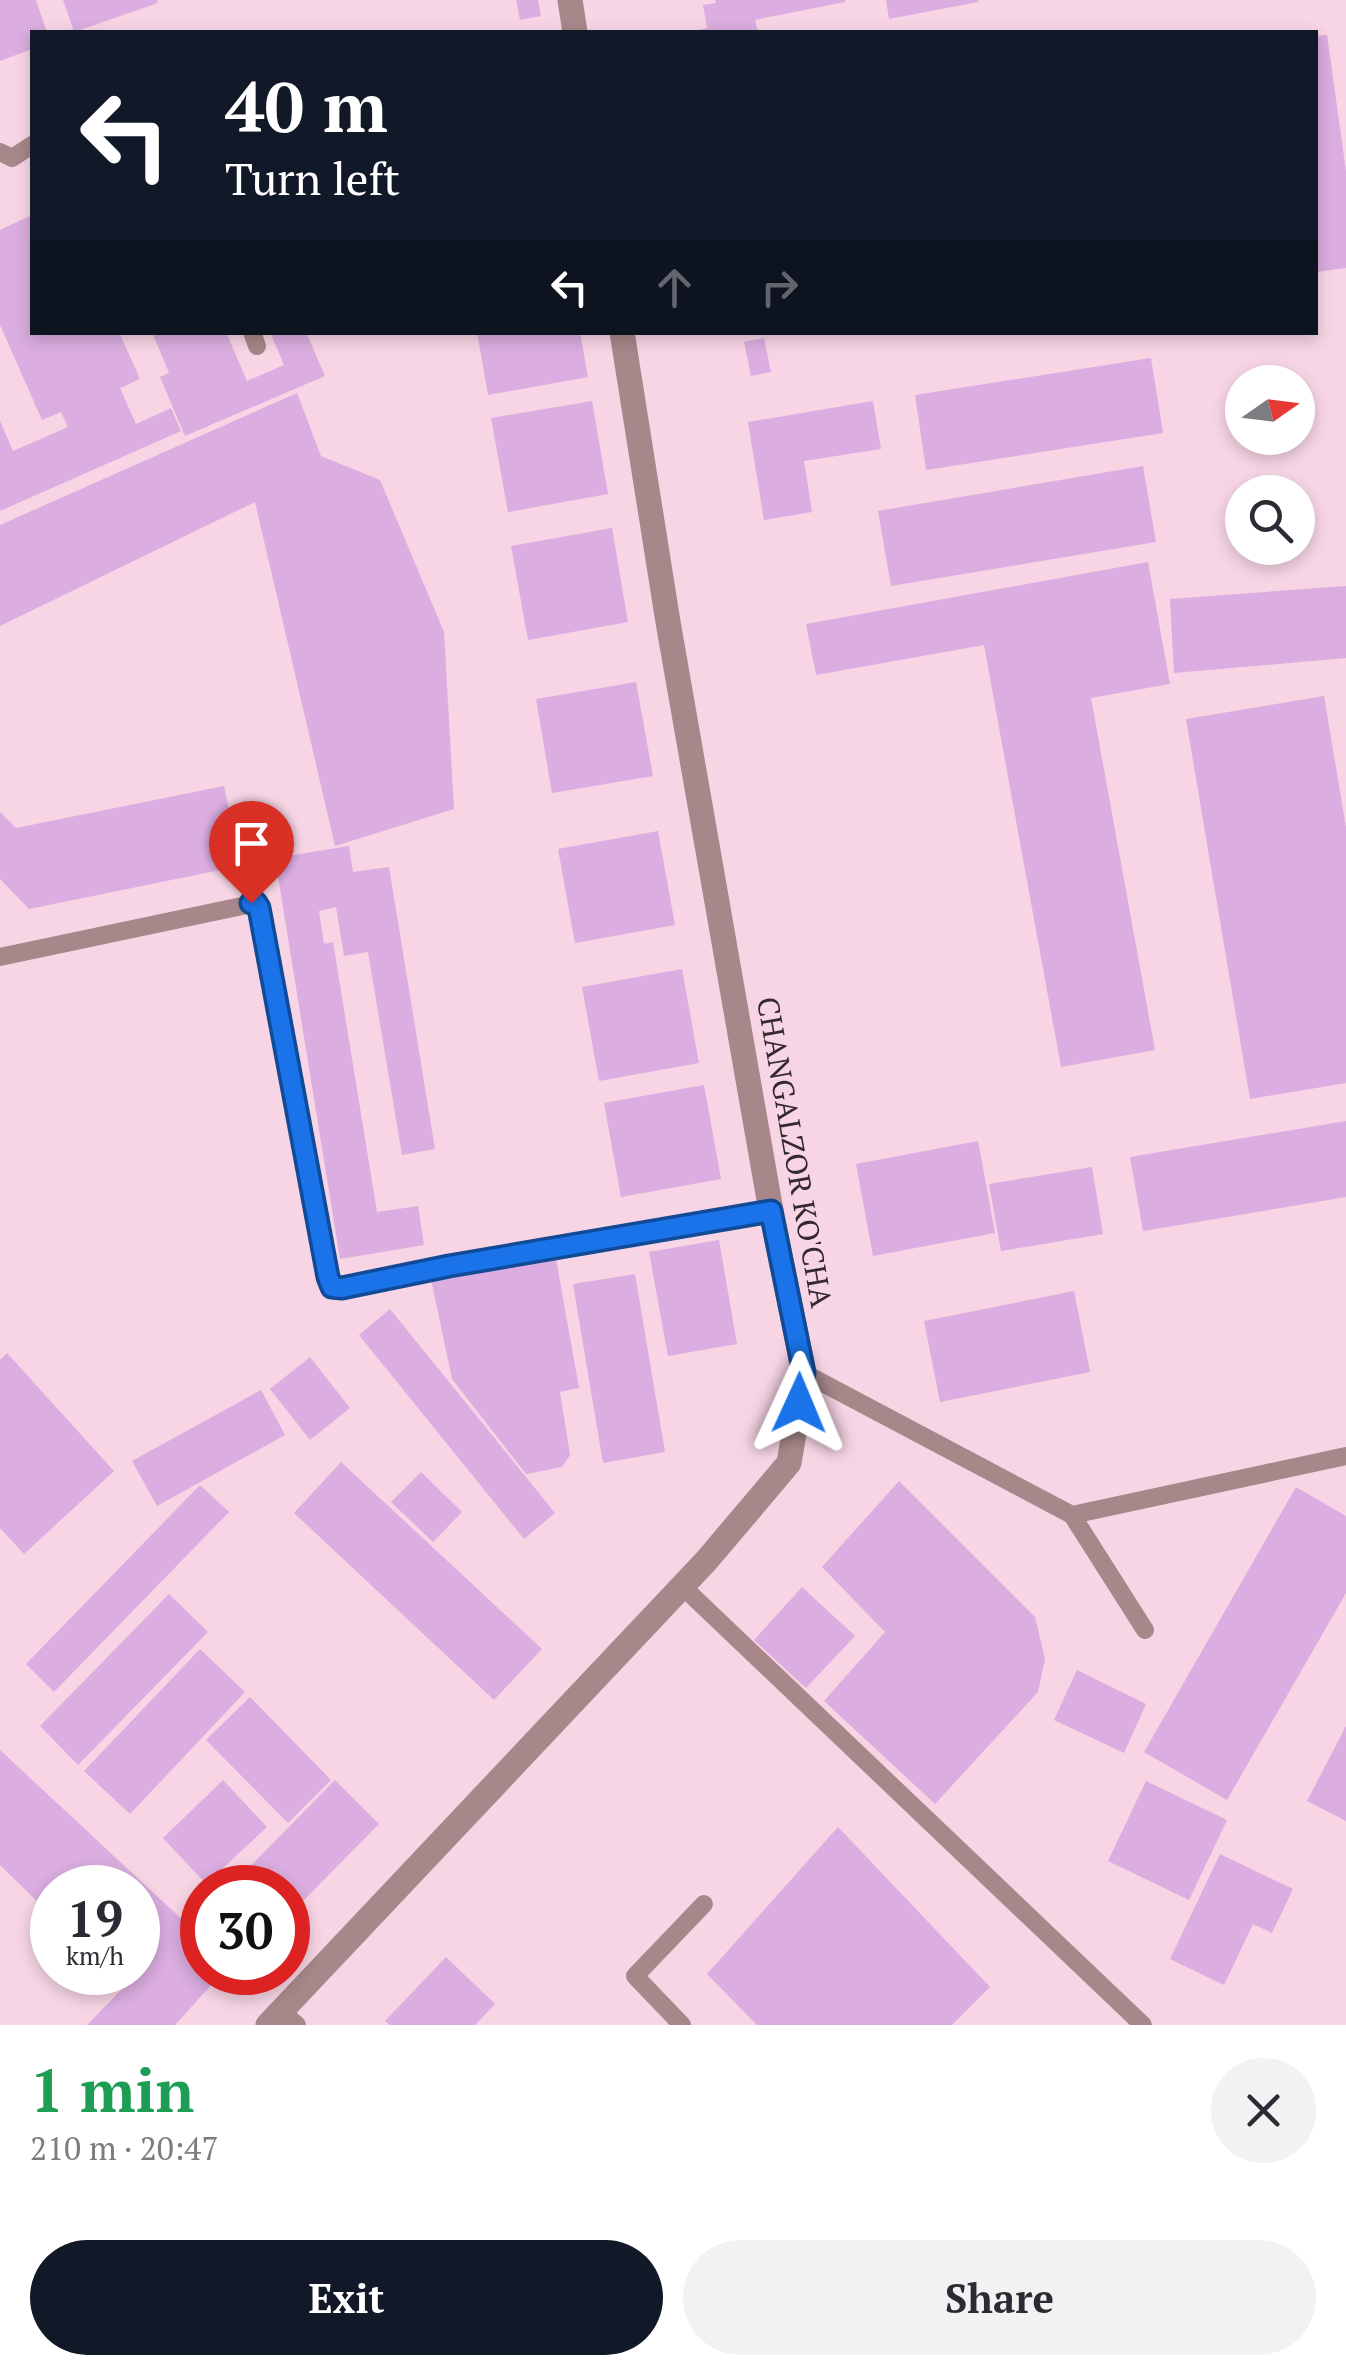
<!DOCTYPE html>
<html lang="en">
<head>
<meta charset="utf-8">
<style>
  body { margin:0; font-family:"PT Serif",serif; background:#f2f2f3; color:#2b2b33; height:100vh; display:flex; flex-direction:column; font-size:38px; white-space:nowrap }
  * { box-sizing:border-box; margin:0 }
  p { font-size:32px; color:#7c7c81 }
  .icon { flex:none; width:55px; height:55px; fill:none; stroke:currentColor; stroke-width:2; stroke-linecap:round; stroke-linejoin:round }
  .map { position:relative; height:2025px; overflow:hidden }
  .sheet { display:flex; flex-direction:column; background:#fff; flex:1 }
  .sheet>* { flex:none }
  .guide { position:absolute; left:30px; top:30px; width:1288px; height:305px; border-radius:0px; box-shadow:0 5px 15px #0003; background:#111827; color:#fff; overflow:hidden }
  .needle { width:65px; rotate:76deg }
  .tools { position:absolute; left:1225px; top:365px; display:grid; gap:20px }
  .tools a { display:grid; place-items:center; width:90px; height:90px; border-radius:50%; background:#fff; box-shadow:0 5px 15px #0003; font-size:50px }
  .speed { position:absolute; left:30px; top:1865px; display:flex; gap:20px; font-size:50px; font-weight:700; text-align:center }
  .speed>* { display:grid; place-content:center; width:130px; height:130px; border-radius:50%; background:#fff; box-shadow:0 5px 15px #0003; line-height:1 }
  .speed small { font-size:25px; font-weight:400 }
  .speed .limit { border:15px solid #d22; background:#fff; color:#111 }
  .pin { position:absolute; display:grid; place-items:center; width:85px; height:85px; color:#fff; margin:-102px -42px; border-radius:50% 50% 50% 0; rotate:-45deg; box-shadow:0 0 10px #0007 }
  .pin .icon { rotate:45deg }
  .me { position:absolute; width:110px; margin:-55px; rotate:1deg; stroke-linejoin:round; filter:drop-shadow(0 0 8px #0008) }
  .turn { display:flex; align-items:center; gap:35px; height:210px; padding:0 30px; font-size:45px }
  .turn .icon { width:130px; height:130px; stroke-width:2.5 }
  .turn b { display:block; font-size:70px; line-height:85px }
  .lanes { display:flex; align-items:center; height:95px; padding:0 30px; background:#0003; justify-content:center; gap:50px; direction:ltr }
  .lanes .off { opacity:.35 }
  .round { display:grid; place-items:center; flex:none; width:105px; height:105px; border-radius:52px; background:#f2f2f3 }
  .headline { display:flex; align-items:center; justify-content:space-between; height:170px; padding:0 30px }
  h1 { font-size:60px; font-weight:700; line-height:75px; color:#1e9e55 }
  .button { display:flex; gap:20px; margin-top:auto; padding:20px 30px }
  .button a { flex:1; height:115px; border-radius:60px; background:#111827; color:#fff; font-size:40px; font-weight:700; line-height:115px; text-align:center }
  .button a+a { background:#f2f2f3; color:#2b2b33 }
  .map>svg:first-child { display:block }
  .building { fill:#dbade0 }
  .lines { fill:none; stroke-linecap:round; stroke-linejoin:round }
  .lane { stroke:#a78789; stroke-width:18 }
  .street { stroke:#a78789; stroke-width:25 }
  .route-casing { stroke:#114b97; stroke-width:25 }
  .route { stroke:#1a73e8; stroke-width:18 }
  .labels { text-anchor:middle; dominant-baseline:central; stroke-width:8; stroke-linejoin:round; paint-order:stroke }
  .street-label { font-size:30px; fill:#35282e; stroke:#f7d5e5 }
</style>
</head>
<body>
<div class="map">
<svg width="1346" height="2025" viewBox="0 0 1346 2025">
  <rect width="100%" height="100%" fill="#f7d5e5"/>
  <!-- building -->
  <path class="building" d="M0,0H36L47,32H32V49L0,61Z
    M63,0H157L158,3L74,32Z
    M516,0H538L541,16L520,20Z
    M715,0H845V2L755,20L758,32H691L707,28L703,5L716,3Z
    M886,0H978V2L889,19Z
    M1327,35L1346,171V268L1315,272V36Z
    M32,215V332H119L140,379L120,388L136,424L171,408L181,431L0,511V421L13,451L68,427L61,412L42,420L0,325V230Z
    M152,332H226L247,381L284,365L270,332H306L325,376L185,436L160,377L169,373Z
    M477,332H580L588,377L488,395Z
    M764,338L771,372L751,376L744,342Z
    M1151,358L1163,433L926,470L915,395Z
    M297,393L321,456L380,480L444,632L454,809L335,846L255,502L0,626V525Z
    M592,401L608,494L508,512L491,418Z
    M873,401L881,449L804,461L812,512L764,520L748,422Z
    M1143,466L1156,542L891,586L878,511Z
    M612,528L628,622L528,640L511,546Z
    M1148,562L1170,684L1091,698L1155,1050L1061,1067L984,645L816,675L806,624Z
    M1346,586V658L1174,673L1170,599Z
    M636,682L653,776L552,793L536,699Z
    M1324,696L1346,827V1083L1250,1099L1186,719Z
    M224,786L240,866L29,909L0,879V812L16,828Z
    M658,831L675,925L575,943L558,849Z
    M349,846L353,872L389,867L435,1149L402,1155L368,952L344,956L336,907L319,911L324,944L333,942L377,1212L418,1206L424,1245L340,1259L275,858Z
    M682,969L699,1063L599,1081L582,987Z
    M704,1085L721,1179L621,1197L604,1103Z
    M1346,1121V1197L1143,1231L1130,1157Z
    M978,1141L995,1233L873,1256L856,1164Z
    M1092,1167L1103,1234L1001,1251L989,1184Z
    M719,1240L737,1344L668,1356L649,1252Z
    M556,1259L579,1388L560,1392L570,1455L562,1467L526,1474L452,1379L431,1279Z
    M635,1274L665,1452L603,1463L573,1284Z
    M1074,1291L1090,1372L940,1402L924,1321Z
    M390,1309L555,1513L524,1539L359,1335Z
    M7,1353L114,1471L24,1554L0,1528V1360Z
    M310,1357L350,1408L310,1440L270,1389Z
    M261,1390L285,1435L157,1506L132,1461Z
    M341,1462L542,1649L494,1700L294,1513Z
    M421,1472L462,1512L433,1542L391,1502Z
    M899,1481L1035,1617L1045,1659L1038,1692L935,1804L824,1701L885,1632L822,1567Z
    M200,1485L229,1512L54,1692L26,1664Z
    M1296,1487L1346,1516V1593L1227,1800L1144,1752Z
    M802,1587L855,1636L806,1688L754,1640Z
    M169,1594L208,1632L78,1765L40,1726Z
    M200,1649L245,1692L130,1814L84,1771Z
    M1077,1670L1146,1704L1124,1753L1054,1720Z
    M250,1697L331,1780L288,1823L206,1740Z
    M1346,1726V1821L1307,1801Z
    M0,1750L202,1938V1972H223L175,2025H87L125,1986L111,1972H138V1888H52V1916L0,1865Z
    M223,1780L267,1827L206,1884L163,1838Z
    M335,1780L379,1824L288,1916V1888H229Z
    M1146,1781L1227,1820L1189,1900L1108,1861Z
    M838,1827L990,1987L952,2025H757L707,1974Z
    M1220,1854L1293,1889L1272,1933L1253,1924L1224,1985L1170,1959Z
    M446,1957L495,2004L475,2025H390L385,2021Z"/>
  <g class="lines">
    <!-- lane -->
    <path class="lane" d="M0,152L12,158L32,145
      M252,332L257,346
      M0,957L256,903L328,1277L336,1289L449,1265L771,1211
      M804,1373L1072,1515L1346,1456
      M1072,1515L1145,1630
      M682,1586L1143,2025
      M281,2011L297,2025
      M682,2025L635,1976L704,1904"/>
    <!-- street -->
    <path class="street" d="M570,0L575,32
      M268,2025L707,1560L789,1463L804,1373L771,1211L668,622L622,332"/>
  </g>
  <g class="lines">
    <!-- route casing -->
    <g class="route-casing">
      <path id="route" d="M251,903H256L259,908L328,1277L332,1287L342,1288L449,1266L771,1211L804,1373L799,1403"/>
    </g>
    <!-- route -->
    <use href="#route" class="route"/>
  </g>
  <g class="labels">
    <!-- street labels -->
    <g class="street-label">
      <text transform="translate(795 1152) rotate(80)">CHANGALZOR KO'CHA</text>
    </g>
  </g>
</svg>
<div class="tools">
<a><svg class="needle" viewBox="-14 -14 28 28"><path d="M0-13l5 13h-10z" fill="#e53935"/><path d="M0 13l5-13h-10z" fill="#7c7c81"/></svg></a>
<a><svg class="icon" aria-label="search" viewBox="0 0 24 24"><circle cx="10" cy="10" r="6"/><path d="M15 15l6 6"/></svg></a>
</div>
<div class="speed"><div>19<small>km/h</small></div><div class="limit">30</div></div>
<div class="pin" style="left:251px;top:903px;background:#d93025"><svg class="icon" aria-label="arrive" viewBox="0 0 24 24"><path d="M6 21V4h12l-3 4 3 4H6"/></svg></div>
<svg class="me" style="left:799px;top:1403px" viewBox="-20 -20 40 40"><path d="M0-17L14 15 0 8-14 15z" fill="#1a73e8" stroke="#fff" stroke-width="4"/></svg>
<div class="guide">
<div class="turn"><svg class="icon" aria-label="left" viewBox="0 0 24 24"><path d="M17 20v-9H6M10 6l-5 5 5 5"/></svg><div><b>40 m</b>Turn left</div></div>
<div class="lanes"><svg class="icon" aria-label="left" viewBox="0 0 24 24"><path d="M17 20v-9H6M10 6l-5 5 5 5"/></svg><svg class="icon off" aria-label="ahead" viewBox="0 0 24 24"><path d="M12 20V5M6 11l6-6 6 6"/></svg><svg class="icon off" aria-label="right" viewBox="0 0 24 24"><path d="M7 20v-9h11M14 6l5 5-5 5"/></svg></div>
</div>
</div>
<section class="sheet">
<div class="headline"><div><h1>1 min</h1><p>210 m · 20:47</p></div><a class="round"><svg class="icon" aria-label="close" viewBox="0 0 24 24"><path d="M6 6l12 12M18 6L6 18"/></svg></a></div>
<div class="button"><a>Exit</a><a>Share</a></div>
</section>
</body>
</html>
